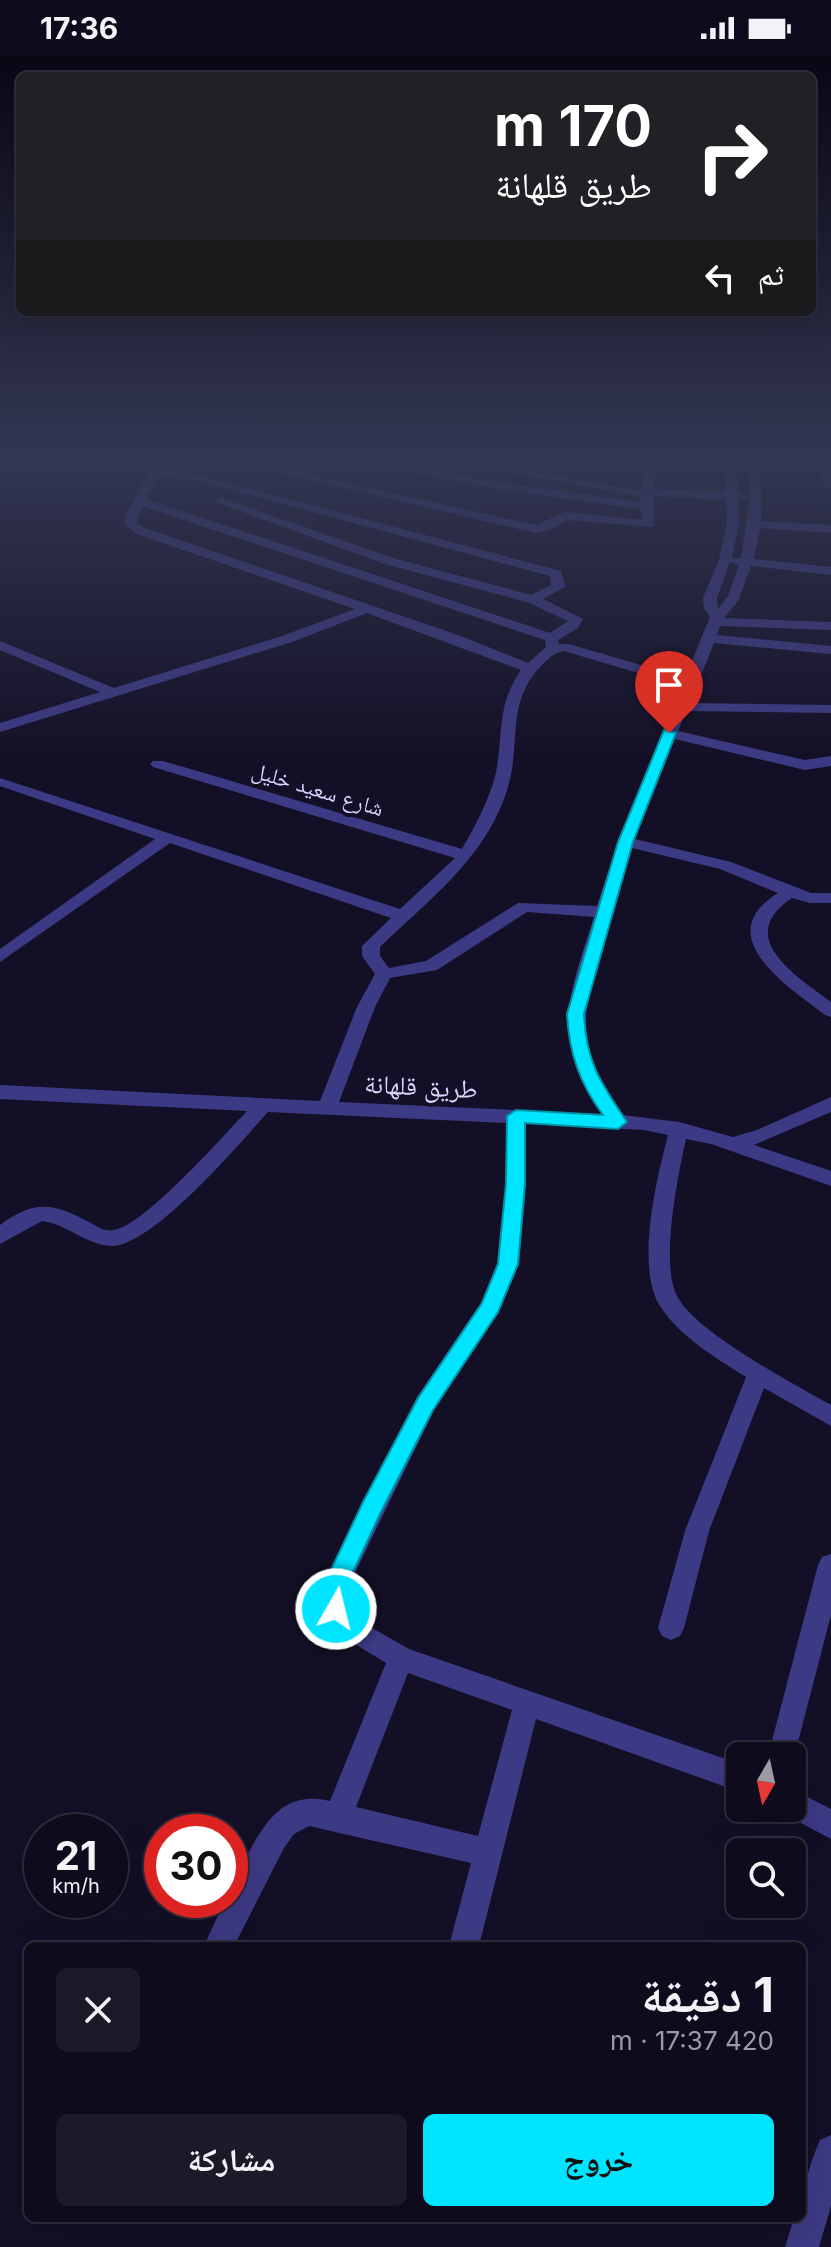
<!DOCTYPE html>
<html lang="ar">
<head>
<meta charset="utf-8">
<style>
  body { margin:0; font-family:Inter,"Noto Naskh Arabic",sans-serif; background:#1c1929; color:#f1f3f6; direction:rtl; height:100vh; display:flex; flex-direction:column; font-size:30px; white-space:nowrap }
  * { box-sizing:border-box; margin:0 }
  p { font-size:26px; color:#9b9ba3 }
  .icon { flex:none; width:44px; height:44px; fill:none; stroke:currentColor; stroke-width:2; stroke-linecap:round; stroke-linejoin:round }
  .map { position:relative; flex:1; overflow:hidden; direction:ltr }
  .drawer { position:absolute; left:24px; top:1886px; width:782px; height:280px; display:flex; flex-direction:column; background:#0e0b1c; border-radius:12px; box-shadow:0 8px 32px #0002,0 0 0 2px #2e2b3b; direction:rtl }
  .drawer>* { flex:none }
  .top-card { position:absolute; left:16px; top:16px; width:800px; height:244px; border-radius:12px; box-shadow:0 8px 32px #0002,0 0 0 2px #2e2b3b; direction:rtl; background:#202124; color:#fff; overflow:hidden }
  .needle { width:52px; rotate:189deg }
  .controls { position:absolute; left:726px; top:1686px; display:grid; gap:16px }
  .controls a { display:grid; place-items:center; width:80px; height:80px; border-radius:12px; background:#0e0b1c; box-shadow:0 8px 32px #0002,0 0 0 2px #2e2b3b; font-size:40px }
  .speed { position:absolute; left:24px; top:1758px; display:flex; gap:16px; font-size:40px; font-weight:700; text-align:center }
  .speed>* { display:grid; place-content:center; width:104px; height:104px; border-radius:50%; background:#0e0b1c; box-shadow:0 8px 32px #0002,0 0 0 2px #2e2b3b; line-height:1 }
  .speed small { font-size:20px; font-weight:400 }
  .speed .limit { border:12px solid #d22; background:#fff; color:#111 }
  .pin { position:absolute; display:grid; place-items:center; width:68px; height:68px; color:#fff; margin:-82px -34px; border-radius:50% 50% 50% 0; rotate:-45deg; box-shadow:0 0 8px #0007 }
  .pin .icon { rotate:45deg }
  .me { position:absolute; width:88px; margin:-44px; rotate:8deg; stroke-linejoin:round; filter:drop-shadow(0 0 6px #0008) }
  .turn { display:flex; align-items:center; gap:28px; height:168px; padding:0 32px; font-size:36px }
  .turn .icon { width:104px; height:104px; stroke-width:2.5 }
  .turn b { display:block; font-size:56px; line-height:68px }
  .then { display:flex; align-items:center; height:76px; padding:0 32px; background:#0003; gap:16px; font-size:30px }
  .round { display:grid; place-items:center; flex:none; width:84px; height:84px; border-radius:12px; background:#1c1929 }
  .summary { display:flex; align-items:center; justify-content:space-between; height:136px; padding:0 32px }
  h1 { font-size:48px; font-weight:700; line-height:60px }
  .primary-button { display:flex; gap:16px; margin-top:auto; padding:16px 32px }
  .primary-button a { flex:1; height:92px; border-radius:12px; background:#00e5ff; color:#111; font-size:32px; font-weight:700; line-height:92px; text-align:center }
  .primary-button a+a { background:#1c1929; color:#f1f3f6 }
  .status { display:flex; justify-content:space-between; align-items:center; height:56px; padding:0 40px; background:#0e0b1c; direction:ltr }
  .status svg { height:22px; fill:currentColor }
  .map>svg:first-child { display:block }
  .lines { fill:none; stroke-linecap:round; stroke-linejoin:round }
  .street { fill:#3d3a85; fill-rule:evenodd }
  .route { fill:#00e5ff; stroke:#0095a6; stroke-width:2 }
  .labels { text-anchor:middle; dominant-baseline:central; stroke-width:8; stroke-linejoin:round; paint-order:stroke }
  .far-street-label { font-size:22px; fill:#d9d4ff; stroke:#130f26 }
  .street-label { font-size:26px; fill:#d9d4ff; stroke:#130f26 }
</style>
</head>
<body>
<div class="status"><b>17:36</b><svg viewBox="0 0 49 12"><path d="M0 12V9h3v3zM5 12V6h3v6zM10 12V3h3v9zM15 12V0h3v12zM26 1h20v11H26zM47 4h2v5h-2z"/></svg></div>
<div class="map">
<svg width="831" height="2191" viewBox="0 0 831 2191">
  <rect width="100%" height="100%" fill="#130f26"/>
  <g class="lines">
    <!-- street -->
    <path class="street" d="M131,399H143L157,414L199,419L561,515L565,531L543,543L583,563L578,572L558,584L559,588H569L685,622L710,561L704,552L703,542L719,504L727,465L726,444L653,440L654,471L567,464L550,474L536,477L203,399H223L536,469L565,456L643,464L640,453L497,433L386,411L344,399H364L497,426L640,446L641,437L636,440L417,399H441L641,435L647,399H659L654,433L726,436L725,399H737L738,437L750,441L749,399H761V465L831,469V477L760,472L754,503L831,511V519L751,510L738,545L724,562L831,566V574L720,570L717,579L831,590V598L714,587L690,647L831,649V657L686,655L678,675L805,704L831,700V710L805,714L675,683L635,783L731,806L811,837H831V847H810L792,842C733,881 796,920 831,946V961L825,959C787,930 709,880 778,837L720,813L632,792C616,846 577,934 588,988C593,1015 608,1038 623,1059L679,1066L733,1081L757,1074L831,1041V1056L754,1089L831,1115V1130L711,1088L686,1083C678,1119 660,1207 677,1240C695,1276 794,1328 831,1349V1370L764,1332L709,1475L684,1572L680,1580L671,1584L662,1580L658,1572L685,1475L746,1321C716,1302 680,1281 660,1250C635,1211 657,1121 668,1079L644,1074L526,1068V1128L519,1208L499,1256L434,1354L354,1519L349,1553L358,1564L409,1593L740,1708V1736L536,1663L479,1890H449L471,1807L309,1770L294,1778L284,1792L234,1890H204L225,1844H230C230,1829 238,1816 245,1803C265,1767 282,1734 330,1745L386,1607L332,1574L323,1553L328,1518L417,1341L481,1247L497,1208L506,1128V1067L268,1056C240,1087 152,1191 111,1190C86,1189 67,1168 42,1165L0,1188V1169C35,1143 54,1147 91,1167C98,1171 105,1176 114,1174C145,1169 223,1080 247,1055L0,1043V1029L320,1045L357,951L375,918L362,900V890L391,862L170,787L0,906V893L155,783L0,730V722L400,853L455,802L153,711L150,708L153,705H163L462,793C474,772 487,748 494,724C505,684 494,653 521,614L367,557L292,586L0,676V667L100,636L0,594V585L114,632L282,580L355,553L137,478L125,468V460L148,417ZM158,421L194,424L550,520L551,529L531,539L393,502L222,442L212,445L385,508L527,546L568,565L550,577L146,443ZM750,441L741,502H732L739,465L738,444ZM142,450L545,584L546,591L528,607L458,579L145,472L137,467ZM730,506L739,509L728,540L718,553L717,542ZM564,595L682,630L618,786L597,850L518,847L426,905L389,912L380,900V891C431,842 493,796 510,723C520,680 507,643 543,608C550,601 554,597 564,595ZM527,856L594,861C568,942 550,982 602,1058L339,1046L375,951L390,922L437,914ZM408,1617L512,1654L478,1780L356,1751Z
      M815,399H827L831,412V434L825,430Z
      M831,1498V1559L792,1709V1700H768L818,1509L822,1501Z
      M792,1733L831,1753V1783L782,1757L780,1752H792Z
      M831,2079V2150L819,2191H785L794,2162H802C802,2134 809,2109 820,2084Z"/>
  </g>
  <!-- sky -->
  <linearGradient id="sky" x2="0" y2="1"><stop stop-color="#0a0815"/><stop offset="0.57" stop-color="#333752"/><stop offset="1" stop-color="#333752" stop-opacity="0"/></linearGradient>
  <rect width="831" height="706" fill="url(#sky)"/>
  <!-- route -->
  <path class="route" d="M664,674L676,677L633,786L584,958C586,1007 601,1027 627,1066L618,1073L525,1067V1128L518,1208L498,1256L433,1354L380,1458L352,1518L345,1561L336,1564L328,1561L325,1553L329,1518L363,1446L418,1342L482,1247L498,1208L506,1128L507,1060L516,1054L603,1059C580,1028 569,997 567,958L618,786Z"/>
  <g class="labels">
    <!-- far-street labels -->
    <g class="far-street-label">
      <text transform="translate(318 733) rotate(17)">شارع سعيد خليل</text>
    </g>
    <!-- street labels -->
    <g class="street-label">
      <text transform="translate(421 1030) rotate(3)">طريق قلهانة</text>
    </g>
  </g>
</svg>
<div class="controls">
<a><svg class="needle" viewBox="-14 -14 28 28"><path d="M0-13l5 13h-10z" fill="#e53935"/><path d="M0 13l5-13h-10z" fill="#9b9ba3"/></svg></a>
<a><svg class="icon" aria-label="search" viewBox="0 0 24 24"><circle cx="10" cy="10" r="6"/><path d="M15 15l6 6"/></svg></a>
</div>
<div class="speed"><div>21<small>km/h</small></div><div class="limit">30</div></div>
<div class="pin" style="left:669px;top:677px;background:#d93025"><svg class="icon" aria-label="arrive" viewBox="0 0 24 24"><path d="M6 21V4h12l-3 4 3 4H6"/></svg></div>
<svg class="me" style="left:336px;top:1553px" viewBox="-20 -20 40 40"><circle r="17" fill="#00e5ff" stroke="#fff" stroke-width="3"/><path d="M0-11L8 9 0 5-8 9z" fill="#fff"/></svg>
<div class="top-card">
<div class="turn"><svg class="icon" aria-label="right" viewBox="0 0 24 24"><path d="M7 20v-9h11M14 6l5 5-5 5"/></svg><div><b>170 m</b>طريق قلهانة</div></div>
<div class="then">ثم<svg class="icon" aria-label="left" viewBox="0 0 24 24"><path d="M17 20v-9H6M10 6l-5 5 5 5"/></svg></div>
</div>
<section class="drawer">
<div class="summary"><div><h1>1 دقيقة</h1><p>420 m · 17:37</p></div><a class="round"><svg class="icon" aria-label="close" viewBox="0 0 24 24"><path d="M6 6l12 12M18 6L6 18"/></svg></a></div>
<div class="primary-button"><a>خروج</a><a>مشاركة</a></div>
</section>
</div>
</body>
</html>
